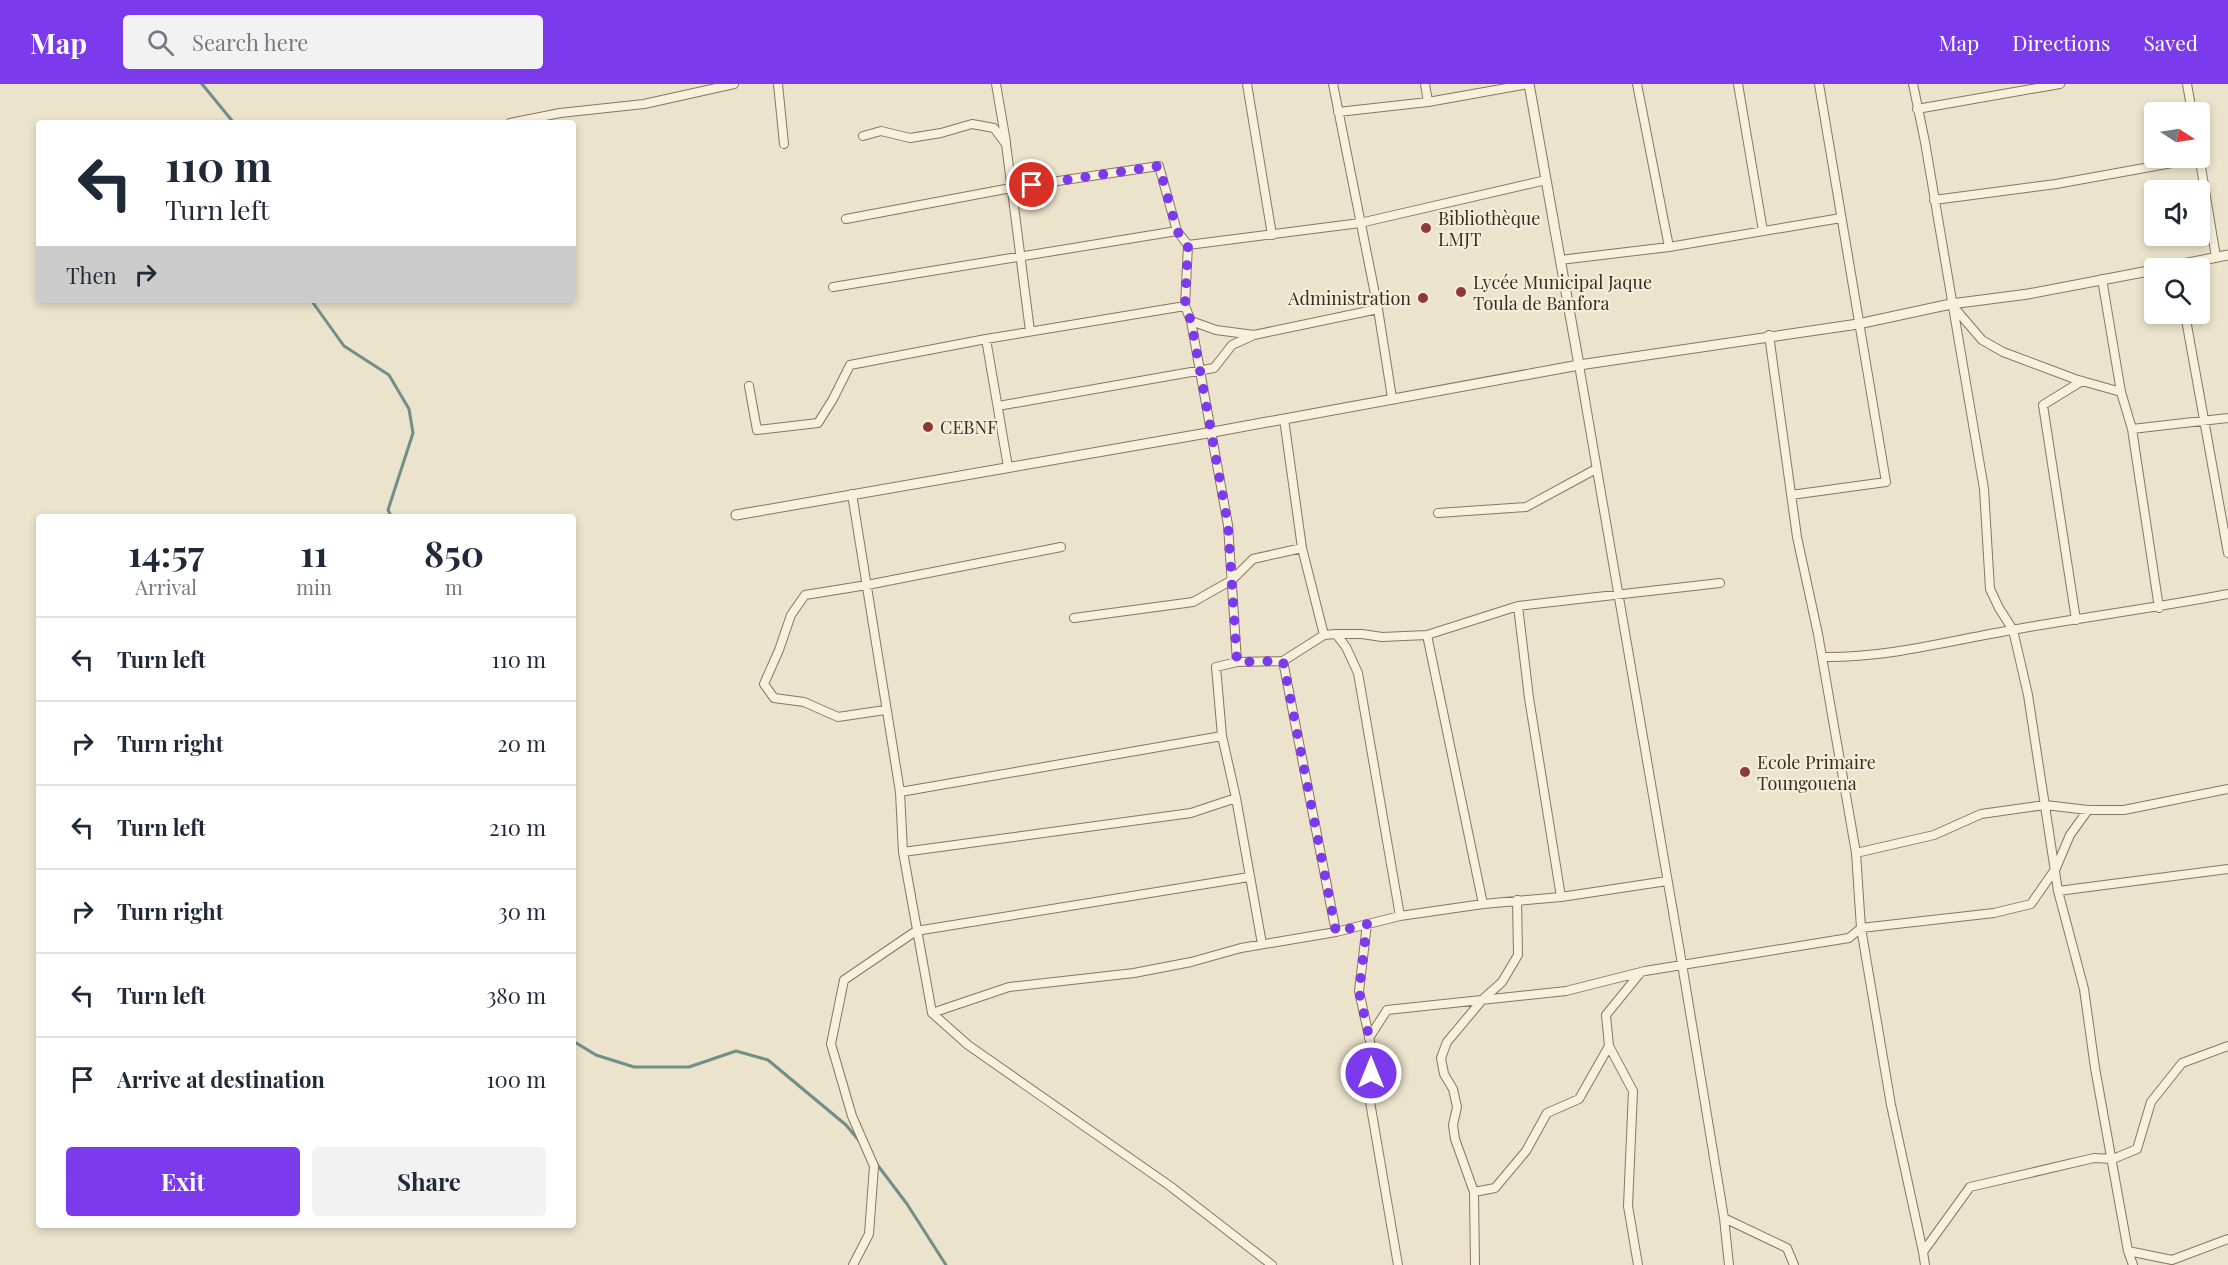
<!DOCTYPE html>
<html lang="en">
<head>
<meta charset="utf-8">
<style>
  body { margin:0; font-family:"Playfair Display",serif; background:#f2f2f3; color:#1f2937; height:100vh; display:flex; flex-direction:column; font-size:22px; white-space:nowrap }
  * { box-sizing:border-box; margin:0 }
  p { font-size:20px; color:#747a83 }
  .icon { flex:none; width:33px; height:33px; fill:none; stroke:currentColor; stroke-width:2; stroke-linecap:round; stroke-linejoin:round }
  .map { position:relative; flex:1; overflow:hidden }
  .details { position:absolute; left:36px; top:430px; width:540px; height:714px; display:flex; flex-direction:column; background:#fff; border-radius:6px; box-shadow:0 3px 9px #0003 }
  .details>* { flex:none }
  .top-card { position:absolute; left:36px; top:36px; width:540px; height:183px; border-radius:6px; box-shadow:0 3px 9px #0003; background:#fff; color:#1f2937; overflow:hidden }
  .needle { width:39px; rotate:102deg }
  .tools { position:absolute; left:2144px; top:18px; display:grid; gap:12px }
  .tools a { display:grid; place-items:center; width:66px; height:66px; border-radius:6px; background:#fff; box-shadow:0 3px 9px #0003; font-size:30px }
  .pin { position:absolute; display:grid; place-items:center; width:51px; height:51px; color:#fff; margin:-26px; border:3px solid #fff; border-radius:50%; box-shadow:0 2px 6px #0007 }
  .me { position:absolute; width:66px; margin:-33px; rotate:0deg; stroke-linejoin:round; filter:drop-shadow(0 0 4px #0008) }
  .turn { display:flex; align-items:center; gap:21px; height:126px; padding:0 30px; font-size:27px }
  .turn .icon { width:78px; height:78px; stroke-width:2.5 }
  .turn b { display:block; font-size:42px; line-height:51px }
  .then { display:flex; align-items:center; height:57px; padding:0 30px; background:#0003; gap:12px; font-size:22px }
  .eta { display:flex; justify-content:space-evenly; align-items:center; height:102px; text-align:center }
  .eta b { font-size:36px; font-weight:700; line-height:42px }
  .button { display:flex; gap:12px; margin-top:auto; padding:12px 30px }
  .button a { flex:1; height:69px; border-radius:6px; background:#7c3aed; color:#fff; font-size:24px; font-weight:700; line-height:69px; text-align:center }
  .button a+a { background:#f2f2f3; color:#1f2937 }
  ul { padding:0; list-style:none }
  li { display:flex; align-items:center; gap:18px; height:84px; padding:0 30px; border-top:2px solid #e0e1e3 }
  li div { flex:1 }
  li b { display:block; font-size:22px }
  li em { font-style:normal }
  header { display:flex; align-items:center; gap:36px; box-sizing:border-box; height:84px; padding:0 30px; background:#7c3aed; color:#fff }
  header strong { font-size:28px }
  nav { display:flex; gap:33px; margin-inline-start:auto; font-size:21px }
  .search { width:420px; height:54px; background:#f2f2f3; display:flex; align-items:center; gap:15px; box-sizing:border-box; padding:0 21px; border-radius:6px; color:#747a83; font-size:22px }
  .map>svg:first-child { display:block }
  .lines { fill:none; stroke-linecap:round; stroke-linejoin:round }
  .stream { stroke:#728e88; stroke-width:3 }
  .minor-casing { stroke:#877660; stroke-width:10 }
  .tertiary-casing { stroke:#877660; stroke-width:11 }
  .minor { stroke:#f6f0dd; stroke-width:8 }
  .tertiary { stroke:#f6f0dd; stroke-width:9 }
  .route { stroke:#7c3aed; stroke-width:10; stroke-dasharray:0 18 }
  .poi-dot { fill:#903835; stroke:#f3edda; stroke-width:2 }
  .labels { text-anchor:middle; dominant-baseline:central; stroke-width:4.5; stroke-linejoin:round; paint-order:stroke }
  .poi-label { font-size:18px; fill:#392e22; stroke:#f3edda; text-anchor:start }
</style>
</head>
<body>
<header>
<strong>Map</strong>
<div class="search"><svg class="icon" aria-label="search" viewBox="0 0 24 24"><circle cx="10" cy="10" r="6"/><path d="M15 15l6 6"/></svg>Search here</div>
<nav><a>Map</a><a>Directions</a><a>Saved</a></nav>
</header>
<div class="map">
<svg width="2228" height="1181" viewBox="0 0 2228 1181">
  <rect width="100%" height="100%" fill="#ebe3cb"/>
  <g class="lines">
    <!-- stream -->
    <path class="stream" d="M202,0L234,39
      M311,216L344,262L389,291L409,325L413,349L388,426L392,434
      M573,957L596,971L634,983H689L736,967L768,976L846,1041L861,1059
      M876,1079L907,1120L946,1181"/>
    <!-- minor casing -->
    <g class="minor-casing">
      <path id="minor" d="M778,0L784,60
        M996,0L1006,58
        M1247,0L1272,151
        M1333,0L1378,225L1392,314
        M1425,0L1428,18
        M1637,0L1669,163
        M1738,0L1763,147
        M1913,0L1925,58L1984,405L1990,505L1999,524L2013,546L2028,611L2058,807L2084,905L2095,984L2128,1167L2133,1181
        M2187,0L2192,28
        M1917,25L2060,0
        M1338,28L1428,18L1529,0
        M510,39L560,29L644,20L734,0
        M863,52L881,47L910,54L941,49L972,40L994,44L1006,60L1030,247
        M2199,71L2216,173
        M1934,116L2056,100L2200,74
        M846,135L1011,104L1159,82L1177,147L1188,161L1185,222L1191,237L1228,441L1237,578
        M1188,161L1360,139L1546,96
        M1560,176L1669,163L1841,134
        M2102,195L2121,308L2132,345L2159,524
        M833,203L1177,147
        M1952,221L1982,256L2003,268L2075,295L2121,308
        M2185,230L2228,469
        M1191,237L1216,246L1254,251L1378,225
        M1769,251L1797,453L1818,550L1856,769L1861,844L1891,1021L1923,1168
        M986,255L1008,383
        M1579,281L1682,880L1724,1134L1729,1181
        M749,302L757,346L818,339L833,315L850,281L986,255L1185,222
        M998,322L1214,284L1232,261L1254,251
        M1284,335L1302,464L1324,551
        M2132,345L2228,334
        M852,410L900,708L903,768L932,929L968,961L1170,1102L1272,1181
        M1791,411L1886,398L1819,0
        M1438,429L1526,423L1596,385
        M1518,522L1529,614L1561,813
        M1074,534L1193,518L1232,496L1253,475L1302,464
        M2076,536L2043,321L2082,297
        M1336,550H1362L1382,553L1427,551L1518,522L1720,499
        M1427,551L1483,820
        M1822,573C1888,574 1948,557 2012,546C2084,533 2156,524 2228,510
        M1283,577L1336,848
        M885,626L838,633L804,618L774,614L764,600L779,566L791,531L805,511L867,501L1061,463
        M900,708L1222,652
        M903,768L1191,729L1236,714
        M1856,769L1934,751L1981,730L2045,721L2088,726H2124L2228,705
        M2058,807L2228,785
        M1367,840L1359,907L1372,966L1369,1012L1398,1181
        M1262,860L1236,714L1222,652L1216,583L1237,578L1283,577L1324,551L1336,550L1346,563L1358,589L1400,832
        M932,929L1009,903L1134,889L1191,878L1241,864L1336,848L1400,832L1483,820L1561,813L1667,797
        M1369,954L1387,926L1566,907L1645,887L1849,854L1861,844L1994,829L2031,820L2056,784L2070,751L2088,726
        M1474,1108L1455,1055L1453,1041L1457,1023L1453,1005L1444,990L1441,974L1447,958L1483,915L1502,898L1518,871L1517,816
        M1724,1134L1787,1164L1794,1181
        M2128,1167L2172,1176L2228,1155
        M853,1181L869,1150L874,1082L852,1032L831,960L844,896L916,847L1249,793
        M1475,1181L1474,1108L1495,1104L1526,1067L1547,1029L1579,1015L1609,962
        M1638,1181L1628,1122L1633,1007L1609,962L1606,931L1641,888
        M1925,1181L1923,1168L1970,1103L2094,1074L2113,1075L2137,1065L2151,1018L2182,979L2228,962"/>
    </g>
    <!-- tertiary casing -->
    <g class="tertiary-casing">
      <path id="tertiary" d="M1529,0L1579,281
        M2163,184L2228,171
        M736,431L1213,348L1579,281L1858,240L1951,220L2028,210L2154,186"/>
    </g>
    <!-- minor -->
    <use href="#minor" class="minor"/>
    <!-- tertiary -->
    <use href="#tertiary" class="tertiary"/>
  </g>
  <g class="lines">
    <!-- route -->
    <path class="route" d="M1032,101L1159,82L1177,147L1188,161L1185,222L1191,237L1228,441L1237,578L1283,577L1336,848L1367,840L1359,908L1372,966L1371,989"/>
  </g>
  <!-- markers -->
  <g class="poi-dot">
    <circle cx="1426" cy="144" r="6"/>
    <circle cx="1461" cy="208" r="6"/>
    <circle cx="1423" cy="214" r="6"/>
    <circle cx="928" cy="343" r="6"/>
    <circle cx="1745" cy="688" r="6"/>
  </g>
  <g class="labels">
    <!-- poi labels -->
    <g class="poi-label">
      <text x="1438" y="134">Bibliothèque<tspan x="1438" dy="21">LMJT</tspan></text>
      <text x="1473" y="198">Lycée Municipal Jaque<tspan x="1473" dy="21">Toula de Banfora</tspan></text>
      <text x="1411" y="214" text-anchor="end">Administration</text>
      <text x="940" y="343">CEBNF</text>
      <text x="1757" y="678">Ecole Primaire<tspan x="1757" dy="21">Toungouena</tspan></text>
    </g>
  </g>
</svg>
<div class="tools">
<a><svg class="needle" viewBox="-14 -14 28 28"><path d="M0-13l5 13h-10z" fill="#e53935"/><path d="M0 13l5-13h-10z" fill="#747a83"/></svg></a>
<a><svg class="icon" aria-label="sound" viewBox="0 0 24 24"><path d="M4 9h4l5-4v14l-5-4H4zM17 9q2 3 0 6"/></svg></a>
<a><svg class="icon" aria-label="search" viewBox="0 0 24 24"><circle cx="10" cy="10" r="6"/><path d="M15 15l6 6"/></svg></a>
</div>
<div class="pin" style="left:1032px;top:101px;background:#d93025"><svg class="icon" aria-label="arrive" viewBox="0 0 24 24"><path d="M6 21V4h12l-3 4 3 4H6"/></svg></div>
<svg class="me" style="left:1371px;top:989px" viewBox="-20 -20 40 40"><circle r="17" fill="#7c3aed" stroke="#fff" stroke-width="3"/><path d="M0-11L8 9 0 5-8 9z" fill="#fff"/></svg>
<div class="top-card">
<div class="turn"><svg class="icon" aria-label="left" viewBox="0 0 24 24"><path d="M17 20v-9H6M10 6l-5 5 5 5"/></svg><div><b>110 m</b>Turn left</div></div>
<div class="then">Then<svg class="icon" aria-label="right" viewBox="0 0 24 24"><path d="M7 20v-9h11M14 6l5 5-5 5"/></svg></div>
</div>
<section class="details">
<div class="eta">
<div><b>14:57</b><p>Arrival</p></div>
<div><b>11</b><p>min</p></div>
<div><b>850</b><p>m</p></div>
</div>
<ul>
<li><svg class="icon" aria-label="left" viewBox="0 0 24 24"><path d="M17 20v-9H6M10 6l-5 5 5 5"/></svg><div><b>Turn left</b></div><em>110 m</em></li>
<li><svg class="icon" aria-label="right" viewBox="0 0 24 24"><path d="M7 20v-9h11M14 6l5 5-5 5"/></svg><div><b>Turn right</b></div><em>20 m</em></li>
<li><svg class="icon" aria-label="left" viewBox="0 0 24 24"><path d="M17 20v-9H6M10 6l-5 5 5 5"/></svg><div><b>Turn left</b></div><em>210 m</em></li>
<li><svg class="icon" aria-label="right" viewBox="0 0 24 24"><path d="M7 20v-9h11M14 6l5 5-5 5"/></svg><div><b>Turn right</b></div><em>30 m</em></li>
<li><svg class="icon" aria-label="left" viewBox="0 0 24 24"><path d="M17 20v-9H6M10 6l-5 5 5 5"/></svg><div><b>Turn left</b></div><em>380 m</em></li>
<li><svg class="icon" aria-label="arrive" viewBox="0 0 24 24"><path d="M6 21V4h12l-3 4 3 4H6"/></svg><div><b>Arrive at destination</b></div><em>100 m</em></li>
</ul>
<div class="button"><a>Exit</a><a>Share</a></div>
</section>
</div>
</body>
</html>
